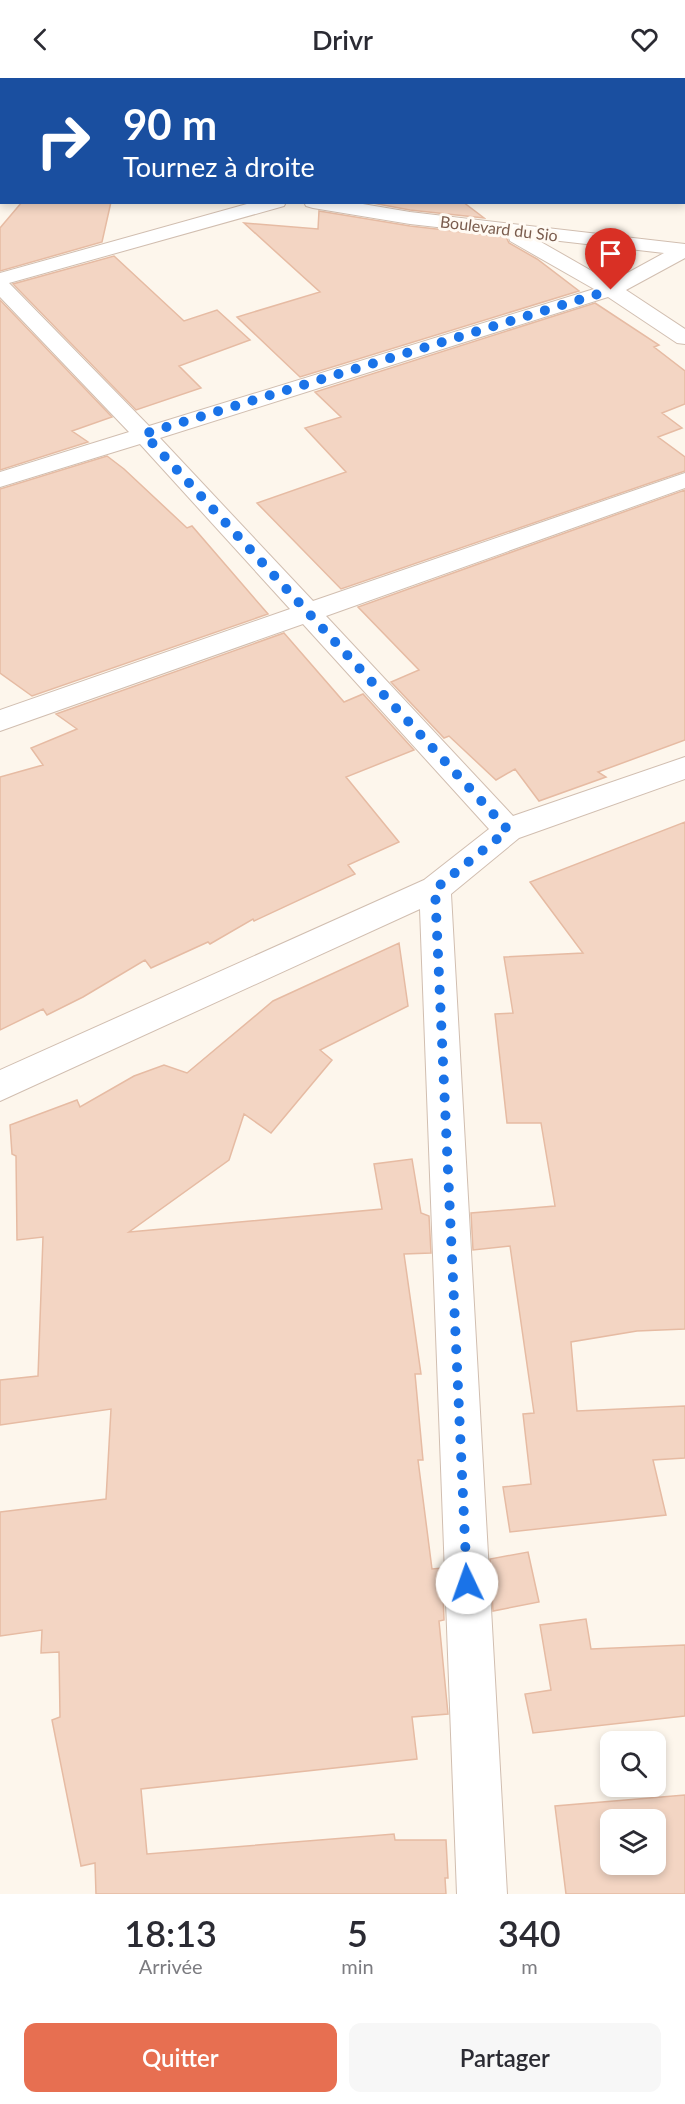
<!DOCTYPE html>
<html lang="fr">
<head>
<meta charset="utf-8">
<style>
  body { margin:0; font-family:Lato,sans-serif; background:#f7f7f7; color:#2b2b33; height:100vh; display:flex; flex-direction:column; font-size:22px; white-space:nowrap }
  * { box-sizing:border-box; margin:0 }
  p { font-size:20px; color:#7c7c81 }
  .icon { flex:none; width:33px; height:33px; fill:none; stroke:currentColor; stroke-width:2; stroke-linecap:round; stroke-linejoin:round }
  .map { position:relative; height:1816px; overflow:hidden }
  .details { display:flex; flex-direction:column; background:#fff; flex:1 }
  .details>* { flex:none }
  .guide { position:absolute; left:0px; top:0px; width:686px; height:126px; box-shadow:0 3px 9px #0003; background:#1a4fa0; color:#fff; overflow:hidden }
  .controls { position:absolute; left:600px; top:1653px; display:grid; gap:12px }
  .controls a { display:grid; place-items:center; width:66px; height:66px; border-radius:12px; background:#fff; box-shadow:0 3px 9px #0003; font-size:30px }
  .pin { position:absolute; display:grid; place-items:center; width:51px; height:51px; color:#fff; margin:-62px -26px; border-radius:50% 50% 50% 0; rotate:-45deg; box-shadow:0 0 6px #0007 }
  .pin .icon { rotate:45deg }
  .me { position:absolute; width:66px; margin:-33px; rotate:357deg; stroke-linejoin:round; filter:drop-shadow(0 0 4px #0008) }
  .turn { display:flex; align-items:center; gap:21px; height:126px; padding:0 24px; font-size:27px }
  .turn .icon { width:78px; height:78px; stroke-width:2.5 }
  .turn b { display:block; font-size:42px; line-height:51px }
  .eta { display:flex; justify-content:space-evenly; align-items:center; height:102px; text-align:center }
  .eta b { font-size:36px; font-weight:600; line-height:42px }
  .action { display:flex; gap:12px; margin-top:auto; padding:12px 24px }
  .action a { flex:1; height:69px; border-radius:12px; background:#e76f51; color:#fff; font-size:24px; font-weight:600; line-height:69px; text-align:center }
  .action a+a { background:#f7f7f7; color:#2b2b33 }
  header { display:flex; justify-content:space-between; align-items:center; height:78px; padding:0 24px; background:#fff; font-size:27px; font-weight:600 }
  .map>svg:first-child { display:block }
  .building { fill:#f3d5c3; stroke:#e6bba3; stroke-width:1.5; fill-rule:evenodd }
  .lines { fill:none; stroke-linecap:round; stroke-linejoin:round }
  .minor-casing { stroke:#d1beb0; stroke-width:2 }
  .minor { fill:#fff; fill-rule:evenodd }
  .route { stroke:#1a73e8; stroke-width:10; stroke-dasharray:0 18 }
  .labels { text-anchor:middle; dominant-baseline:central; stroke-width:6; stroke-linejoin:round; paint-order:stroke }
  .far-street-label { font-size:16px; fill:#7a5c4d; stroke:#fffaf3 }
</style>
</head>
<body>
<header><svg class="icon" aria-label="back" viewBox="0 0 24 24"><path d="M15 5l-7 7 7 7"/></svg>Drivr<svg class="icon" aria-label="heart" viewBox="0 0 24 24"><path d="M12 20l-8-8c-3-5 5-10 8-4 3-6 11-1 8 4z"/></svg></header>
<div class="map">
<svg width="685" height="1816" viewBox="0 0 685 1816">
  <rect width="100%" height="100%" fill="#fdf6ec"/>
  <!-- building -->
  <path class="building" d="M22,124H111L102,164L0,193V150Z
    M367,124H463L484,140L410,132Z
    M319,133L410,148L506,159L509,165L537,181L579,213L300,299L237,239L320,214L244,145L318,151Z
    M114,178L184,243L217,232L250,262L179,288L201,310L136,332L13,206Z
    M0,222L112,339L72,353L88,364L0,392Z
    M595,225L659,267L654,269L685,293V326L662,335L682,350L658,359L685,379V393L341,511L257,425L346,394L305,350L341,339L315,314Z
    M107,378L124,391L187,450L192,448L268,536L32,618L0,595V411Z
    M685,412V662L598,694L606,699L539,723L515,691L496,702L449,658L444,660L391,604L419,592L358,529Z
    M284,555L344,624L363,616L414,672L346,699L399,764L348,787L355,796L254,843L253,841L210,866L208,864L151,890L145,882L83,919L47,937L43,931L0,952V699L43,687L31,670L77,651L56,636Z
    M685,744V1251L637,1253L571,1264L577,1333L685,1328V1380L653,1382L666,1437L510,1454L503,1409L531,1406L523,1336L534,1335L510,1168L473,1172L471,1135L555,1128L541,1045H507L495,936L513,935L504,879L583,875L530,804Z
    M399,865L408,928L320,972L332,982L271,1055L244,1036L229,1082L129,1154L382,1131L374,1086L412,1081L421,1135L429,1138L431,1175L404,1176L421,1296H415L423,1382H418L432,1491L442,1490L444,1542L439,1543L448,1636L412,1639L417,1681L141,1711L147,1776L394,1756L395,1762H446L448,1800H445L446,1816H96L95,1785L81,1788L52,1642L60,1639L59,1574L41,1575L42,1552L0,1558V1434L106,1421L111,1331L0,1347V1302L38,1298L43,1159L17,1162L16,1078L12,1076L10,1047L77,1022L80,1029L134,998L164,987L187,995L273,923Z
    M528,1474L539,1524L493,1533L490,1481Z
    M586,1541L591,1571L685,1567V1638L533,1655L525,1616L551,1612L540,1547Z
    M685,1717V1816H566L555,1728ZM610,1742H656V1786H610Z"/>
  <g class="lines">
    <!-- minor casing -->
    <g class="minor-casing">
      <path id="minor" d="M63,0H80L62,2Z
        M227,0H249L226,2Z
        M306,0H327L305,2Z
        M555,0H572L554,2Z
        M0,37H2L0,48Z
        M0,69H2V79H0Z
        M254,124H286L284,128L9,205L149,348L594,211L510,163L508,157L410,146L313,130L306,128L304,124H351L410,134L685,166V180L626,212L685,251V266L677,265L608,219L160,360L313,523L685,395V410L326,538L513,738L685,679V701L519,760L451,816L507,1816H457L420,831L0,1023V992L424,802L489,751L303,546L0,653V632L290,531L140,366L0,409V394L129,354L0,219V195ZM534,160L664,175L611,204Z"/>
    </g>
    <!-- minor -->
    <use href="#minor" class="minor"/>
  </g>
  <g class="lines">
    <!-- route -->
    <path class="route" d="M467,1505L435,811L508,752L144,356L611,212"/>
  </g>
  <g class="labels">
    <!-- far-street labels -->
    <g class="far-street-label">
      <text transform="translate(499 150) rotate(7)">Boulevard du Sio</text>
    </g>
  </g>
</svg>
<div class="controls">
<a><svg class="icon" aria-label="search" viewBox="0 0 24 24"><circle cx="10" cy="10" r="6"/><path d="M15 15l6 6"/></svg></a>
<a><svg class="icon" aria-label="layers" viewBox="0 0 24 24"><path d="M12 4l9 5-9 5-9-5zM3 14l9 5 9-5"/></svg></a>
</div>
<div class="pin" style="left:611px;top:212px;background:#d93025"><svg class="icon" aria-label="arrive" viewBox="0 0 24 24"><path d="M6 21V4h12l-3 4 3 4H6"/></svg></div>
<svg class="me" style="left:467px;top:1505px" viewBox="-20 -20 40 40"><circle r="19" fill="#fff"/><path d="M0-13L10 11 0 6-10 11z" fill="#1a73e8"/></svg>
<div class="guide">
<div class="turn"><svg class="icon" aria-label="right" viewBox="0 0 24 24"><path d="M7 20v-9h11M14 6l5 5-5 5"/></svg><div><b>90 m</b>Tournez à droite</div></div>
</div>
</div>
<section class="details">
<div class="eta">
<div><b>18:13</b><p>Arrivée</p></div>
<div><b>5</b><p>min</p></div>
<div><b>340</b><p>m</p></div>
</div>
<div class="action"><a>Quitter</a><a>Partager</a></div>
</section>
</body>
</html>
